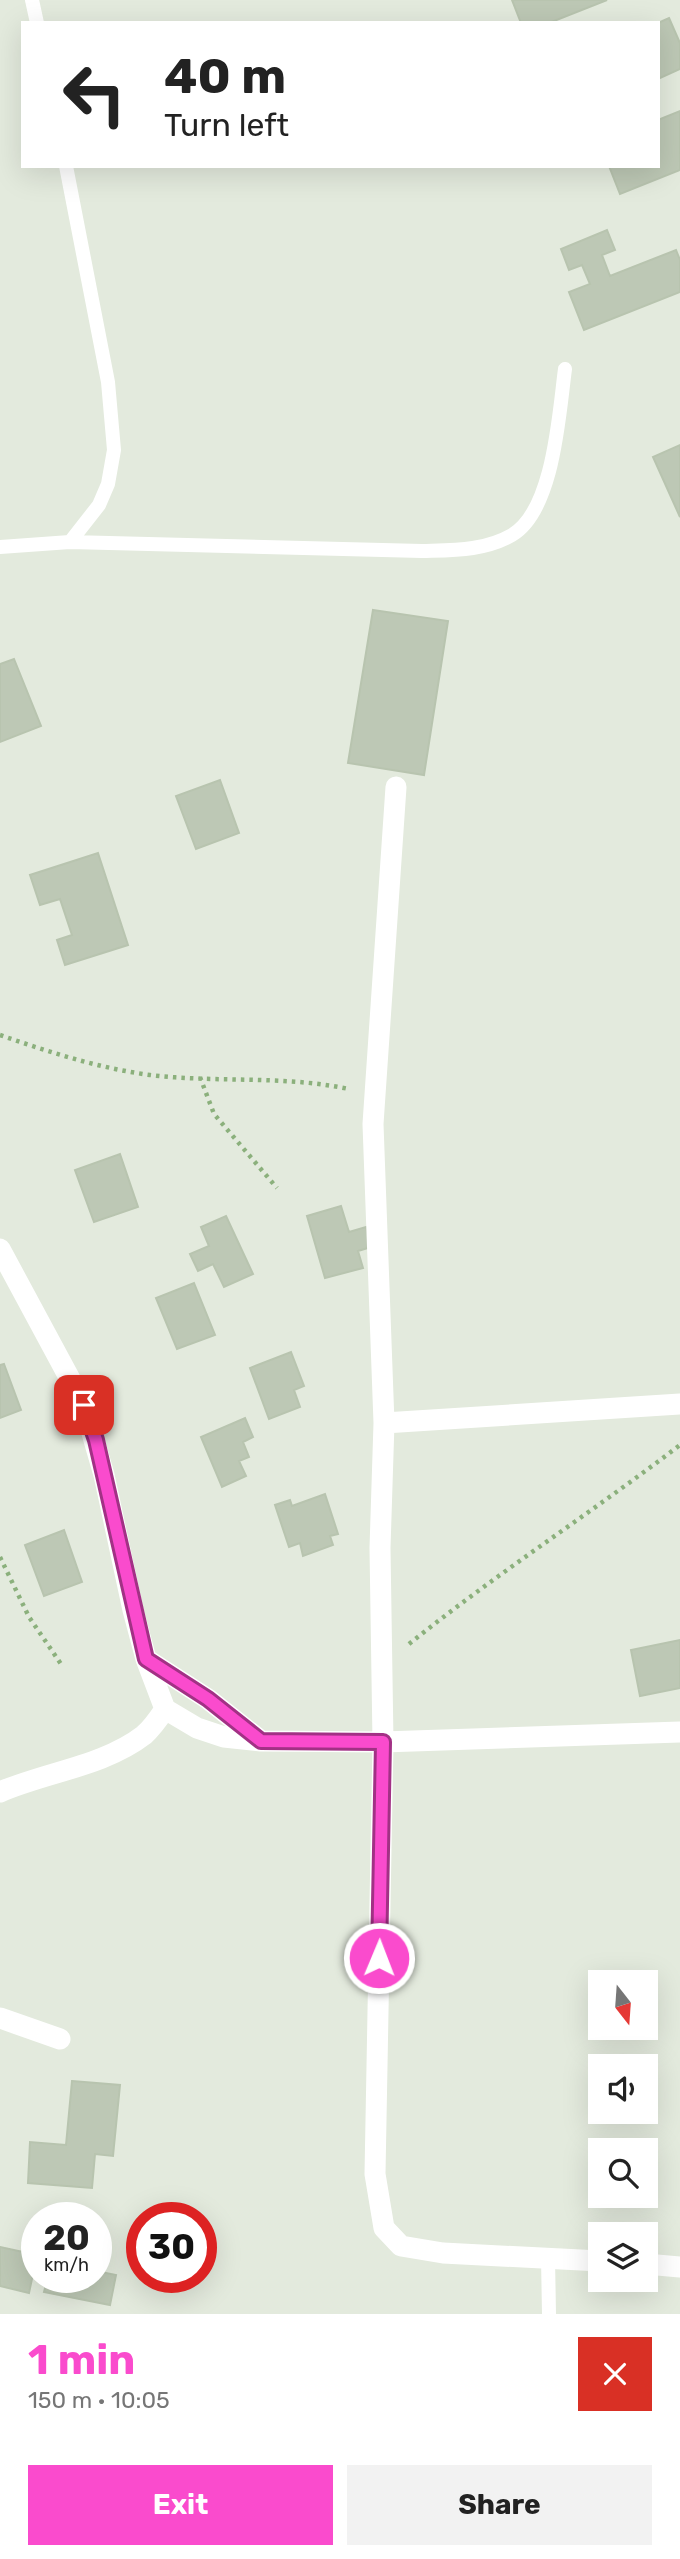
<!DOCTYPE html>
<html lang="en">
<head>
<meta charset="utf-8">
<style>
  body { margin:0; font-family:Rubik,sans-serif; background:#f2f2f2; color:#222; height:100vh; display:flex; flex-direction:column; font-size:26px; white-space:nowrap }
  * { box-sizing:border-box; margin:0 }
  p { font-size:23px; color:#767676 }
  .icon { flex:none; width:38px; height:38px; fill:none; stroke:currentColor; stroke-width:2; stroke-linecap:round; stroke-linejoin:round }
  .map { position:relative; height:2314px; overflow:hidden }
  .details { display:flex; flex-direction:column; background:#fff; flex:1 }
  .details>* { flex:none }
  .guide { position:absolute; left:21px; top:21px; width:639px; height:147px; border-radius:0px; box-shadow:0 7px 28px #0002; background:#fff; color:#222; overflow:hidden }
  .needle { width:46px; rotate:163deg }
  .buttons { position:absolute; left:588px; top:1970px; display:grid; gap:14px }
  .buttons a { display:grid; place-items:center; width:70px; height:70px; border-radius:0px; background:#fff; box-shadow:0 7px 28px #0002; font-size:35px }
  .speed { position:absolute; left:21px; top:2202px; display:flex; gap:14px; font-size:35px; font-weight:700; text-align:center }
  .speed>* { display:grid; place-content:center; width:91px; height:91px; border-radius:50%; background:#fff; box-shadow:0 7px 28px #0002; line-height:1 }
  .speed small { font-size:18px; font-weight:400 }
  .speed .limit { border:10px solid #d22; background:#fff; color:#111 }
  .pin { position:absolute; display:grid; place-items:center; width:60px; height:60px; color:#fff; margin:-30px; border-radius:14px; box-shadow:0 4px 10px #0006 }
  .me { position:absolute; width:77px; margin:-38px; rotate:1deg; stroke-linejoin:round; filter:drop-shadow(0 0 5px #0008) }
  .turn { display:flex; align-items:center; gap:24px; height:147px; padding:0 28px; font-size:32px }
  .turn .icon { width:91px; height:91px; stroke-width:2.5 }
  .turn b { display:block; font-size:49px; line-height:60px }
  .round { display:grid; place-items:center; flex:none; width:74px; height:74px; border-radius:0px; background:#f2f2f2 }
  .summary { display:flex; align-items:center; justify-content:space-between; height:119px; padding:0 28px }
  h1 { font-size:42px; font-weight:700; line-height:52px; color:#fa4bcd }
  .button { display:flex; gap:14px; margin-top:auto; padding:14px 28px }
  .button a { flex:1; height:80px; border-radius:0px; background:#fa4bcd; color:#fff; font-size:28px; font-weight:700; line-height:80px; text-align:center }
  .button a+a { background:#f2f2f2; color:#222 }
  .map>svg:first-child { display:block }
  .building { fill:#bdc8b5; stroke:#b8c4af; stroke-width:2 }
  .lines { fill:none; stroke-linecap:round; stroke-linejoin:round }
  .path { stroke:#8bb07c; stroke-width:4.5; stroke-dasharray:3.5 5; stroke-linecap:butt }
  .lane { stroke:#fff; stroke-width:14 }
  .street { stroke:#fff; stroke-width:21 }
  .route-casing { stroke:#a23185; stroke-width:18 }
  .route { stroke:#fa4bcd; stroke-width:12 }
</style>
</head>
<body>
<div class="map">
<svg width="680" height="2314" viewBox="0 0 680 2314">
  <rect width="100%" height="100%" fill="#e3eadd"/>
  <!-- building -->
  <path class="building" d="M512,0H607L549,23H521Z
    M669,18L680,43V69L658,79V23Z
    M680,111V170L620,194L609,166H658V120Z
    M607,230L615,250L602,255L610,276L676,250L680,260V292L584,330L569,292L590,284L582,265L569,270L561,249Z
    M680,445V517L653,457Z
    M373,610L448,621L424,775L348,763Z
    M14,659L41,726L0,742V664Z
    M220,780L239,833L196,849L176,796Z
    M98,853L128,945L65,965L57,940L72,935L60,899L40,905L30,875Z
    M120,1154L138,1207L94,1222L75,1170Z
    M341,1206L349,1232L366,1227L371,1247L358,1251L363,1268L325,1278L307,1216Z
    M226,1216L253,1274L224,1287L213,1264L198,1271L190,1254L209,1246L201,1227Z
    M194,1283L215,1335L177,1349L156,1298Z
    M291,1352L304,1386L294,1390L300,1407L269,1419L250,1368Z
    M4,1364L21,1410L0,1418V1365Z
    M245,1418L253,1437L243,1442L249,1457L239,1461L246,1476L222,1487L201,1437Z
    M325,1494L338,1534L330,1536L333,1545L303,1556L300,1543L289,1547L275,1505L290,1500L292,1506Z
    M64,1530L82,1582L44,1596L25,1545Z
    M680,1640V1688L640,1696L631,1650Z
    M72,2081L120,2085L113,2156L95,2154L92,2188L28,2183L30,2142L66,2145Z
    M0,2247L37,2255L29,2293L0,2286Z
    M96,2271L116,2275L110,2305L44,2292L48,2277H96Z"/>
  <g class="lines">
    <!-- path -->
    <path class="path" d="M0,1035C49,1052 98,1068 150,1075C216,1083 283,1075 349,1089
      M200,1077L214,1114L277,1188
      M0,1557L29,1617L61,1664
      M409,1644C496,1574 591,1513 680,1445"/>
    <!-- lane -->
    <path class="lane" d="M32,0L37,23
      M66,166L108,382L114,450L108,484L99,505L70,542
      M0,547L70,542L422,551C453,550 484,551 512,535C554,510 559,413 565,369
      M548,2258L549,2314"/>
    <!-- street -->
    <path class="street" d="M396,787L373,1124L384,1423L380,1548L383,1742L375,2174L384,2228L401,2246L443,2253L600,2261
      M0,1249L84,1405L104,1475L133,1610L146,1659L165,1709L197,1728L224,1737L261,1741L383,1742L680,1732
      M384,1423L680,1404
      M146,1659L208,1699L261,1741
      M0,1792C46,1772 104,1766 144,1735C152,1728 159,1718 165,1709
      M0,2018L60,2039
      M646,2264L680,2267"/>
  </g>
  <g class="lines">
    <!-- route casing -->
    <g class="route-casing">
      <path id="route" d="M84,1405L96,1440L146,1659L208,1699L261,1741L383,1742L379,1958"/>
    </g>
    <!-- route -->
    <use href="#route" class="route"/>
  </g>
</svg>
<div class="buttons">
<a><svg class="needle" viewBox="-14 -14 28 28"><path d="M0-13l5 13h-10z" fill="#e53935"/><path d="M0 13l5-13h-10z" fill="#767676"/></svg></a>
<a><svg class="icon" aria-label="sound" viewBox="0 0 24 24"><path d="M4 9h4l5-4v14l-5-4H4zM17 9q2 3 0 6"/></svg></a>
<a><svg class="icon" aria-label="search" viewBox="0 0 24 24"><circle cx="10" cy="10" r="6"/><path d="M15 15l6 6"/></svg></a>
<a><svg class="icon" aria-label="layers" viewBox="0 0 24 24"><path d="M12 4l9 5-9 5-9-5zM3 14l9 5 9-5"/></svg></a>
</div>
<div class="speed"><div>20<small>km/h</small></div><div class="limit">30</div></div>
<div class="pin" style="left:84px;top:1405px;background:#d93025"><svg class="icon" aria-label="arrive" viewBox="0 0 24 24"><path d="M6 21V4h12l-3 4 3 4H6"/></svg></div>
<svg class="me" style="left:379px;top:1958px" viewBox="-20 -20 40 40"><circle r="17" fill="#fa4bcd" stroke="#fff" stroke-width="3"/><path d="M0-11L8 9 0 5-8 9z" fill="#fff"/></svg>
<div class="guide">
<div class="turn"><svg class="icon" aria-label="left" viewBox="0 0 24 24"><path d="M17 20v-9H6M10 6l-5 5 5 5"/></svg><div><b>40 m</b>Turn left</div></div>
</div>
</div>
<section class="details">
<div class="summary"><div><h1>1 min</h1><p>150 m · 10:05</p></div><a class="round" style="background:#d93025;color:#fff"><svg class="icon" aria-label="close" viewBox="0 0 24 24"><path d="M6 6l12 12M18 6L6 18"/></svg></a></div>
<div class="button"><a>Exit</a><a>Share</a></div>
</section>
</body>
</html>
